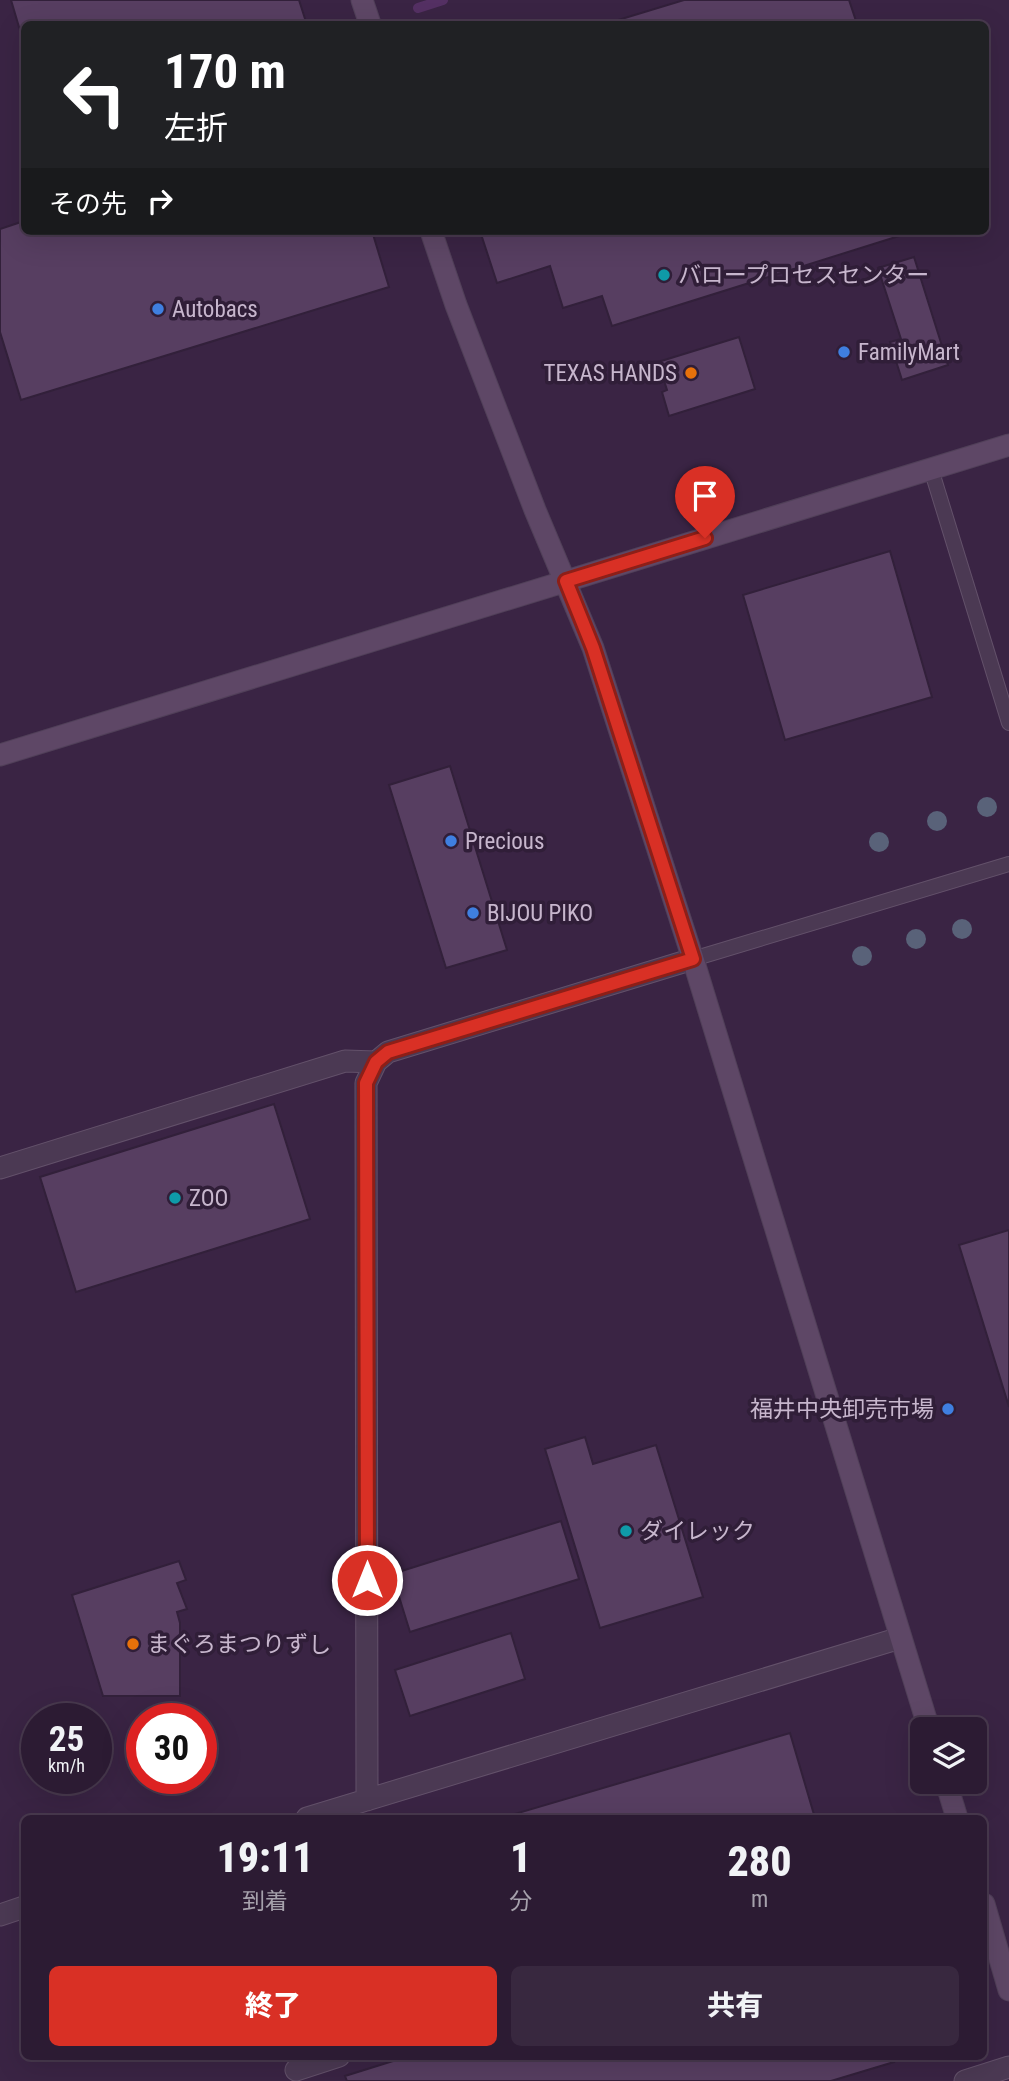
<!DOCTYPE html>
<html lang="ja">
<head>
<meta charset="utf-8">
<style>
  body { margin:0; font-family:"Roboto Condensed","Noto Sans JP",sans-serif; background:#38283f; color:#f1f3f6; height:100vh; display:flex; flex-direction:column; font-size:26px; white-space:nowrap }
  * { box-sizing:border-box; margin:0 }
  p { font-size:23px; color:#a6a1ac }
  .icon { flex:none; width:38px; height:38px; fill:none; stroke:currentColor; stroke-width:2; stroke-linecap:round; stroke-linejoin:round }
  .map { position:relative; flex:1; overflow:hidden }
  .side { position:absolute; left:21px; top:1815px; width:966px; height:245px; display:flex; flex-direction:column; background:#2c1b33; border-radius:10px; box-shadow:0 7px 28px #0002,0 0 0 2px #48394e }
  .side>* { flex:none }
  .banner { position:absolute; left:21px; top:21px; width:968px; height:214px; border-radius:10px; box-shadow:0 7px 28px #0002,0 0 0 2px #48394e; background:#202124; color:#fff; overflow:hidden }
  .fabs { position:absolute; left:910px; top:1717px; display:grid; gap:14px }
  .fabs a { display:grid; place-items:center; width:77px; height:77px; border-radius:10px; background:#2c1b33; box-shadow:0 7px 28px #0002,0 0 0 2px #48394e; font-size:35px }
  .speed { position:absolute; left:21px; top:1703px; display:flex; gap:14px; font-size:35px; font-weight:700; text-align:center }
  .speed>* { display:grid; place-content:center; width:91px; height:91px; border-radius:50%; background:#2c1b33; box-shadow:0 7px 28px #0002,0 0 0 2px #48394e; line-height:1 }
  .speed small { font-size:18px; font-weight:400 }
  .speed .limit { border:10px solid #d22; background:#fff; color:#111 }
  .pin { position:absolute; display:grid; place-items:center; width:60px; height:60px; color:#fff; margin:-72px -30px; border-radius:50% 50% 50% 0; rotate:-45deg; box-shadow:0 0 7px #0007 }
  .pin .icon { rotate:45deg }
  .me { position:absolute; width:77px; margin:-38px; rotate:0deg; stroke-linejoin:round; filter:drop-shadow(0 0 5px #0008) }
  .turn { display:flex; align-items:center; gap:24px; height:147px; padding:0 28px; font-size:32px }
  .turn .icon { width:91px; height:91px; stroke-width:2.5 }
  .turn b { display:block; font-size:49px; line-height:60px }
  .then { display:flex; align-items:center; height:66px; padding:0 28px; background:#0003; gap:14px; font-size:26px }
  .eta { display:flex; justify-content:space-evenly; align-items:center; height:119px; text-align:center }
  .eta b { font-size:42px; font-weight:800; line-height:49px }
  .primary-button { display:flex; gap:14px; margin-top:auto; padding:14px 28px }
  .primary-button a { flex:1; height:80px; border-radius:10px; background:#d93025; color:#fff; font-size:28px; font-weight:800; line-height:80px; text-align:center }
  .primary-button a+a { background:#38283f; color:#f1f3f6 }
  .map>svg:first-child { display:block }
  .lines { fill:none; stroke-linecap:round; stroke-linejoin:round }
  .stream { stroke:#543063; stroke-width:10 }
  .building { fill:#573e61; stroke:#32203a; stroke-width:2 }
  .lane-casing { stroke:#63516a; stroke-width:16 }
  .street-casing { stroke:#63516a; stroke-width:23 }
  .secondary-casing { stroke:#514059; stroke-width:23 }
  .lane { stroke:#4b3953; stroke-width:14 }
  .street { stroke:#4b3953; stroke-width:21 }
  .secondary { stroke:#5e4766; stroke-width:21 }
  .tree { fill:#596279 }
  .route-casing { stroke:#8d1f18; stroke-width:18 }
  .route { stroke:#d93025; stroke-width:12 }
  .culture-dot { fill:#0f9aa8; stroke:#301e38; stroke-width:2.5 }
  .shop-dot { fill:#3f7fe0; stroke:#301e38; stroke-width:2.5 }
  .food-dot { fill:#e8710a; stroke:#301e38; stroke-width:2.5 }
  .labels { text-anchor:middle; dominant-baseline:central; stroke-width:7; stroke-linejoin:round; paint-order:stroke }
  .poi-label { font-size:23px; fill:#c7b6cd; stroke:#301e38; text-anchor:start }
</style>
</head>
<body>
<div class="map">
<svg width="1009" height="2081" viewBox="0 0 1009 2081">
  <rect width="100%" height="100%" fill="#3a2444"/>
  <g class="lines">
    <!-- stream -->
    <path class="stream" d="M418,8L443,0"/>
  </g>
  <!-- building -->
  <path class="building" d="M11,0H299L306,22L299,24H24V44Z
    M684,0H849L857,24H605Z
    M24,221V231H372L389,287L21,400L0,332V229Z
    M480,231H915L612,326L602,296L563,308L550,266L497,283Z
    M914,257L948,365L902,380L890,342L901,339L878,268Z
    M739,337L755,389L669,416L662,392L667,390L658,362Z
    M890,551L932,697L785,740L743,595Z
    M450,766L507,950L446,968L389,785Z
    M274,1104L310,1219L76,1292L40,1177Z
    M1009,1230V1407L959,1245Z
    M585,1437L593,1464L656,1445L703,1597L600,1628L545,1449Z
    M561,1521L579,1579L410,1632L392,1574Z
    M179,1561L186,1580L177,1583L187,1609L177,1612L180,1623V1696H103L72,1595Z
    M511,1633L525,1679L410,1716L395,1670Z
    M790,1733L815,1818H501Z
    M409,2056H892L894,2062L831,2081H347L345,2076Z"/>
  <g class="lines">
    <!-- lane casing -->
    <g class="lane-casing">
      <path id="lane" d="M931,469L1009,723
        M693,959L1009,864"/>
    </g>
    <!-- street casing -->
    <g class="street-casing">
      <path id="street" d="M0,1168L345,1061L376,1062
        M367,1800L366,1083L376,1062L388,1052L693,959
        M307,1818L900,1638
        M0,1915L24,1907
        M296,2070L339,2056
        M965,2081L1009,2067"/>
    </g>
    <!-- secondary casing -->
    <g class="secondary-casing">
      <path id="secondary" d="M362,0L370,24
        M431,231L456,305L535,510L593,648L693,959L929,1729
        M0,755L1009,445
        M946,1782L957,1818
        M984,1904L1009,1990"/>
    </g>
    <!-- lane -->
    <use href="#lane" class="lane"/>
    <!-- street -->
    <use href="#street" class="street"/>
    <!-- secondary -->
    <use href="#secondary" class="secondary"/>
  </g>
  <!-- trees -->
  <g class="tree">
    <circle cx="987" cy="807" r="10"/>
    <circle cx="937" cy="821" r="10"/>
    <circle cx="879" cy="842" r="10"/>
    <circle cx="962" cy="929" r="10"/>
    <circle cx="916" cy="939" r="10"/>
    <circle cx="862" cy="956" r="10"/>
  </g>
  <g class="lines">
    <!-- route casing -->
    <g class="route-casing">
      <path id="route" d="M367,1580L366,1083L376,1062L388,1052L693,959L593,648L566,581L705,538"/>
    </g>
    <!-- route -->
    <use href="#route" class="route"/>
  </g>
  <!-- markers -->
  <g class="culture-dot">
    <circle cx="664" cy="275" r="7"/>
    <circle cx="175" cy="1198" r="7"/>
    <circle cx="626" cy="1531" r="7"/>
  </g>
  <g class="shop-dot">
    <circle cx="158" cy="309" r="7"/>
    <circle cx="844" cy="352" r="7"/>
    <circle cx="451" cy="841" r="7"/>
    <circle cx="473" cy="913" r="7"/>
    <circle cx="948" cy="1409" r="7"/>
  </g>
  <g class="food-dot">
    <circle cx="691" cy="373" r="7"/>
    <circle cx="133" cy="1644" r="7"/>
  </g>
  <g class="labels">
    <!-- poi labels -->
    <g class="poi-label">
      <text x="678" y="275">バロープロセスセンター</text>
      <text x="172" y="309">Autobacs</text>
      <text x="858" y="352">FamilyMart</text>
      <text x="677" y="373" text-anchor="end">TEXAS HANDS</text>
      <text x="465" y="841">Precious</text>
      <text x="487" y="913">BIJOU PIKO</text>
      <text x="189" y="1198">ZOO</text>
      <text x="934" y="1409" text-anchor="end">福井中央卸売市場</text>
      <text x="640" y="1531">ダイレック</text>
      <text x="147" y="1644">まぐろまつりずし</text>
    </g>
  </g>
</svg>
<div class="fabs">
<a><svg class="icon" aria-label="layers" viewBox="0 0 24 24"><path d="M12 4l9 5-9 5-9-5zM3 14l9 5 9-5"/></svg></a>
</div>
<div class="speed"><div>25<small>km/h</small></div><div class="limit">30</div></div>
<div class="pin" style="left:705px;top:538px;background:#d93025"><svg class="icon" aria-label="arrive" viewBox="0 0 24 24"><path d="M6 21V4h12l-3 4 3 4H6"/></svg></div>
<svg class="me" style="left:367px;top:1580px" viewBox="-20 -20 40 40"><circle r="17" fill="#d93025" stroke="#fff" stroke-width="3"/><path d="M0-11L8 9 0 5-8 9z" fill="#fff"/></svg>
<div class="banner">
<div class="turn"><svg class="icon" aria-label="left" viewBox="0 0 24 24"><path d="M17 20v-9H6M10 6l-5 5 5 5"/></svg><div><b>170 m</b>左折</div></div>
<div class="then">その先<svg class="icon" aria-label="right" viewBox="0 0 24 24"><path d="M7 20v-9h11M14 6l5 5-5 5"/></svg></div>
</div>
<section class="side">
<div class="eta">
<div><b>19:11</b><p>到着</p></div>
<div><b>1</b><p>分</p></div>
<div><b>280</b><p>m</p></div>
</div>
<div class="primary-button"><a>終了</a><a>共有</a></div>
</section>
</div>
</body>
</html>
